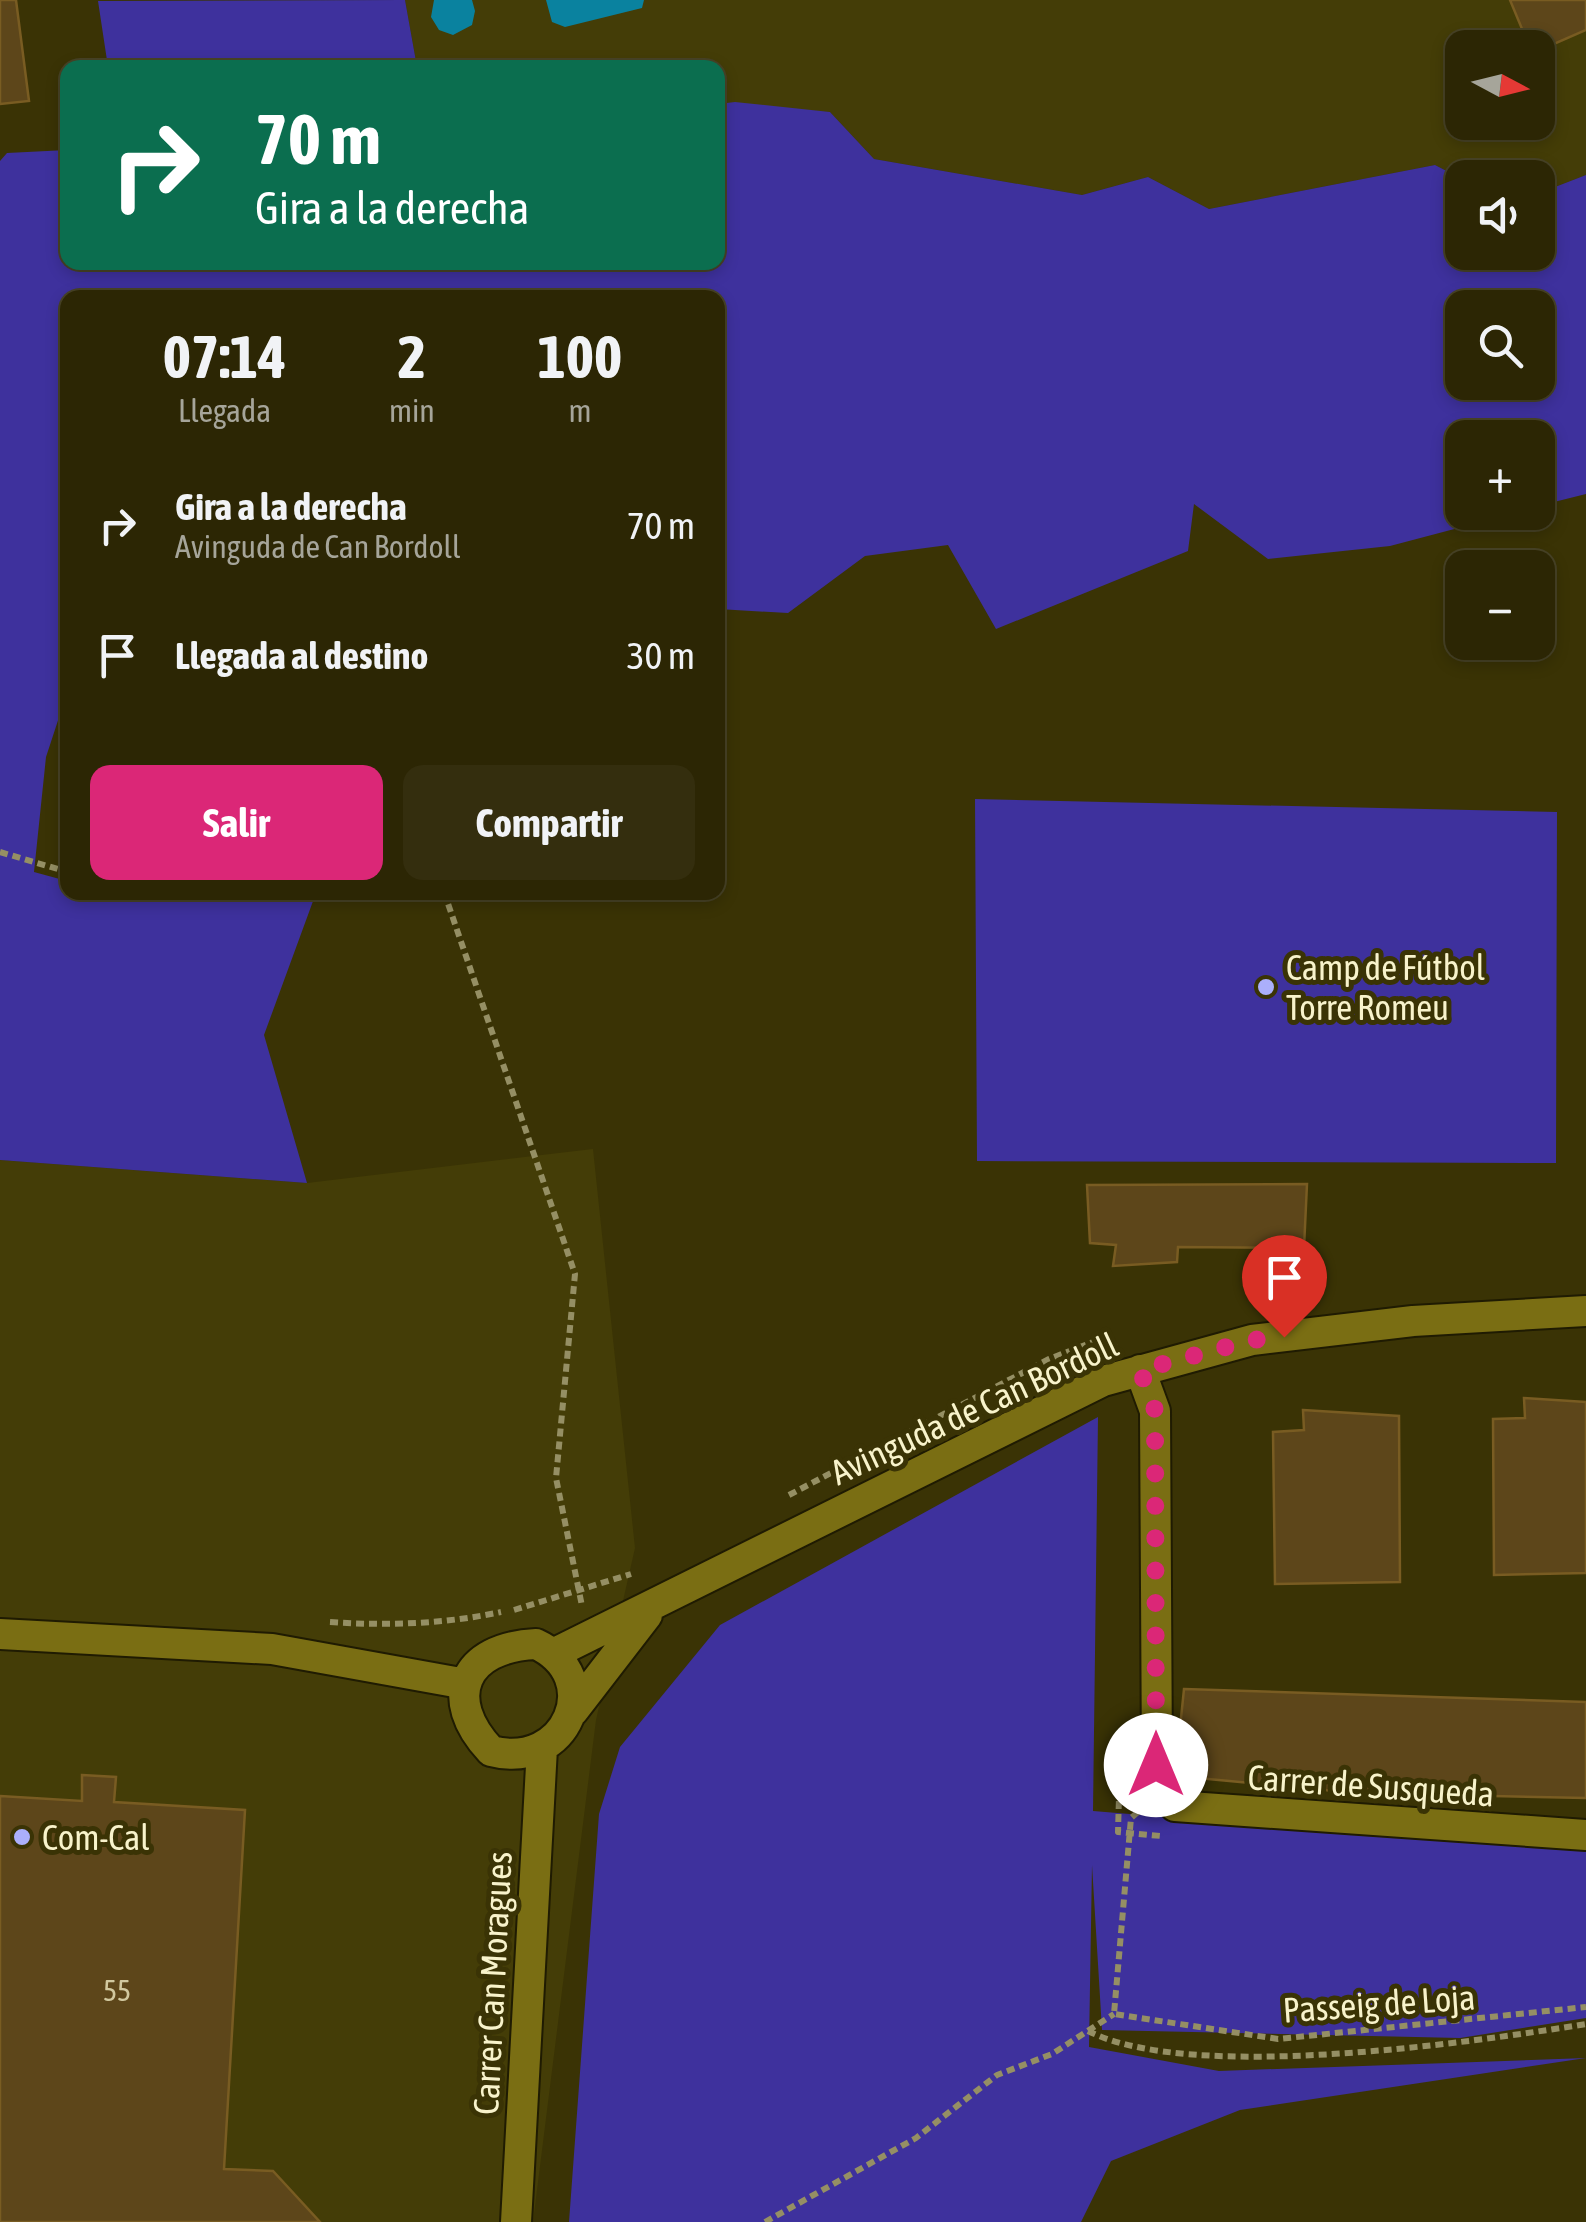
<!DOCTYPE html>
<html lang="es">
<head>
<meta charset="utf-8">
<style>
  body { margin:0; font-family:"Asap Condensed",sans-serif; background:#342e0e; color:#f1f3f6; height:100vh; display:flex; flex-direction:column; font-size:38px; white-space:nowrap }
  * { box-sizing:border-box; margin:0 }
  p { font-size:32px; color:#a6a59a }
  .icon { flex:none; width:55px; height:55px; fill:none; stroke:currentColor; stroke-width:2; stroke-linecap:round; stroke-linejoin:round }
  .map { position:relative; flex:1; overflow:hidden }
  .drawer { position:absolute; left:60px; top:290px; width:665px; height:610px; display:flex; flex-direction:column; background:#2c2604; border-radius:20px; box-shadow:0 5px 15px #0003,0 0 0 2px #484326 }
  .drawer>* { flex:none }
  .banner { position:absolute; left:60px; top:60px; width:665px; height:210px; border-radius:20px; box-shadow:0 5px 15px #0003,0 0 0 2px #484326; background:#0b6e4f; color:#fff; overflow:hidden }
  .needle { width:65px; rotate:97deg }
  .fabs { position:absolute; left:1445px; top:30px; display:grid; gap:20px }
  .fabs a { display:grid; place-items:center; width:110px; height:110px; border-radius:20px; background:#2c2604; box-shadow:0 5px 15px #0003,0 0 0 2px #484326; font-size:50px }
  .pin { position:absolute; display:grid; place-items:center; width:85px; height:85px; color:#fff; margin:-102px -42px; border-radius:50% 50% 50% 0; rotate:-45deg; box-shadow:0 0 10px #0007 }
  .pin .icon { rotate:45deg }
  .me { position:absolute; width:110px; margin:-55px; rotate:0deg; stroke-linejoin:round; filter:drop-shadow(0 0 8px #0008) }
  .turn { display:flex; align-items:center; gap:35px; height:210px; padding:0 30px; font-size:45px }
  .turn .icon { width:130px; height:130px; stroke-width:2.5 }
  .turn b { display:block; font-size:70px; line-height:85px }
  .eta { display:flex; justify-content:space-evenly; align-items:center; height:170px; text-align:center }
  .eta b { font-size:60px; font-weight:700; line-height:70px }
  .cta { display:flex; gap:20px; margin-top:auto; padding:20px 30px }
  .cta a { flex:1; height:115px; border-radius:20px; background:#db2777; color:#fff; font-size:40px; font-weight:700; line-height:115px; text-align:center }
  .cta a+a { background:#342e0e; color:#f1f3f6 }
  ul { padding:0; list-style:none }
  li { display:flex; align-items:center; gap:30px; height:130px; padding:0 30px }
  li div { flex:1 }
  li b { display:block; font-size:38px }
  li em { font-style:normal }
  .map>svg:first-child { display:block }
  .built { fill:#443d07; fill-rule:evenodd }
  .green { fill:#3e319d; fill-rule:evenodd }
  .water { fill:#0a829f }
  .building { fill:#5d461a; stroke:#795c22; stroke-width:2.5 }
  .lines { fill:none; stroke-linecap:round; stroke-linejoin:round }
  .minor-casing { stroke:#1f1b02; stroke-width:34 }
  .path { stroke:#958f64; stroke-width:6; stroke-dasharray:8 5; stroke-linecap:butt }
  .minor { stroke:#7a6e13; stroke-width:30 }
  .route { stroke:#db2777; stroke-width:18; stroke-dasharray:0 32.4 }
  .poi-dot { fill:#abaffb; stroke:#3a3305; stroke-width:4 }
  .labels { text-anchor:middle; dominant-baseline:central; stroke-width:10; stroke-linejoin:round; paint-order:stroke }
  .number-label { font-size:30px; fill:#d1c89f }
  .poi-label { font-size:35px; fill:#f8f3cb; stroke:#3a3305; text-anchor:start }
  .street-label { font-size:35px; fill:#f8f3cb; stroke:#3a3305 }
</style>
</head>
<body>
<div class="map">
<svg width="1586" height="2222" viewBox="0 0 1586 2222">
  <rect width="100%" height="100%" fill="#3a3305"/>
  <!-- built -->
  <path class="built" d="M405,0H1586V175L1555,187H1538V178L1462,179L1435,165L1209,209L1148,177L1082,195L874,159L830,112L718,104V68L417,67ZM1462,48H1538V122H1462Z
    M593,1149L635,1548L596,1720L533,2222H0V1160L307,1183Z"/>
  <!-- green -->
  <path class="green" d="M405,0L417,67H108L98,1Z
    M735,102L830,112L874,159L1082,195L1148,177L1209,209L1435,165L1462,179V252H1538V187H1555L1586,175V494L1538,506V438H1462V512L1515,513L1390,546L1268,559L1194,504L1188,551L996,629L948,545L865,556L788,613L718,609V298H68L67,693L46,757L34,872L67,881L68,892L316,893L264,1035L307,1183L0,1160V161L7,153L67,150L68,262H718V104ZM1462,308H1538V382H1462Z
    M975,799L1557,812L1556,1163L977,1161Z
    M1098,1417L1093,1811L1252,1824L1586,1839V2018L1460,2038L1102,2030L1092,1865L1089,2047L1219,2071L1586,2058L1240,2110L1111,2161L1081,2222H569L599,1814L620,1747L720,1625Z"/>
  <!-- water -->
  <path class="water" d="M434,0H472L475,11L472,25L453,35L439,30L431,17Z
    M546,0H644L642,8L565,27L552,22Z"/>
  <!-- building -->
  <path class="building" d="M0,0H16L29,101L0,104Z
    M1510,0H1586V30L1538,51L1530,48Z
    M1307,1184L1304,1248L1178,1247L1177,1262L1113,1266L1116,1245L1090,1243L1087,1185Z
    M1524,1398L1586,1402V1573L1494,1575L1493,1419L1525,1418Z
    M1303,1410L1399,1416L1400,1582L1275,1584L1273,1432L1304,1430Z
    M1184,1689L1586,1702V1798L1356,1793L1187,1777L1177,1757Z
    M82,1775L116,1777L114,1802L245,1810L224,2169L273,2171L320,2222H0V1796L82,1801Z"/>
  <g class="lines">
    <!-- minor casing -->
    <g class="minor-casing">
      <path id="minor" d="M1140,1370L1155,1411L1157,1765L1162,1791L1175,1806L1586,1835
        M0,1634L272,1649L466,1684
        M536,1644C607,1677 567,1771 491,1751C441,1698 464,1647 536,1644Z
        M555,1653L1103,1381L1252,1340L1413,1321L1586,1311
        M573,1711L647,1615
        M516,2222L542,1748"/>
    </g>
    <!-- path -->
    <path class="path" d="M0,852L68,872
      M444,892L575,1274L556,1478L582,1606
      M789,1495L1049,1359L1106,1337L1116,1347
      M514,1610L631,1574
      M330,1622C388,1626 444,1624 501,1612
      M1120,1762L1118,1832L1161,1836
      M1138,1812L1131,1818L1114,2014L1278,2039L1586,2007
      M1088,2031C1191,2083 1468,2043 1586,2024
      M765,2222L916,2138L997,2075L1052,2054L1114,2014"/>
    <!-- minor -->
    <use href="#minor" class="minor"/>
  </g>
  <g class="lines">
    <!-- route -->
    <path class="route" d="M1156,1765L1155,1410L1140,1370L1252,1340L1284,1337"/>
  </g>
  <!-- markers -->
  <g class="poi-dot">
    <circle cx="1266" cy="987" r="10"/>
    <circle cx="22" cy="1837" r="10"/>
  </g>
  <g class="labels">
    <!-- number labels -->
    <g class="number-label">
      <text x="117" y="1990">55</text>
    </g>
    <!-- poi labels -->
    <g class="poi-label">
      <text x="1286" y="967">Camp de Fútbol<tspan x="1286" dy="40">Torre Romeu</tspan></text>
      <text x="42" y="1837">Com-Cal</text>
    </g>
    <!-- street labels -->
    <g class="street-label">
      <text transform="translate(974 1408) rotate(-25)">Avinguda de Can Bordoll</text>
      <text transform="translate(1371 1785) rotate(4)">Carrer de Susqueda</text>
      <text transform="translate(492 1983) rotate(-87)">Carrer Can Moragues</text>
      <text transform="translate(1379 2003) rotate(-4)">Passeig de Loja</text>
    </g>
  </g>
</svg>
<div class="fabs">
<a><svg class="needle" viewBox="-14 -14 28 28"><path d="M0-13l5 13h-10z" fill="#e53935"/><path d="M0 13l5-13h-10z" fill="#a6a59a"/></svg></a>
<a><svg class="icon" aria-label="sound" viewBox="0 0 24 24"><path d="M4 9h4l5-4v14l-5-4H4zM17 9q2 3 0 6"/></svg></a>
<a><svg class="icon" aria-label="search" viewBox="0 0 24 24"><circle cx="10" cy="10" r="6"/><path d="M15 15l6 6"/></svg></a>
<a>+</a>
<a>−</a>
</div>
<div class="pin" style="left:1284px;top:1337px;background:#d93025"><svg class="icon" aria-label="arrive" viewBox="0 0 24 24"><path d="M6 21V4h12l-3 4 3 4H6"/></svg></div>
<svg class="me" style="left:1156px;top:1765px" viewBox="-20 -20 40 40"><circle r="19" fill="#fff"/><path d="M0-13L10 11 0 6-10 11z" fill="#db2777"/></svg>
<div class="banner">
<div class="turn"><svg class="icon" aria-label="right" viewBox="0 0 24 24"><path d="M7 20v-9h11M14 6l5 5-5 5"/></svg><div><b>70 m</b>Gira a la derecha</div></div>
</div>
<section class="drawer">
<div class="eta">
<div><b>07:14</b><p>Llegada</p></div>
<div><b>2</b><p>min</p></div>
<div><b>100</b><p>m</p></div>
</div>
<ul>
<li><svg class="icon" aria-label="right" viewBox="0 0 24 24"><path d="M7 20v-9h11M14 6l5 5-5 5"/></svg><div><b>Gira a la derecha</b><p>Avinguda de Can Bordoll</p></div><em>70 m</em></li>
<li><svg class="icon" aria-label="arrive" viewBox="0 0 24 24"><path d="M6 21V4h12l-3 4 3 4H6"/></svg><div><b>Llegada al destino</b></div><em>30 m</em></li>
</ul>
<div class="cta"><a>Salir</a><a>Compartir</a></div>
</section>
</div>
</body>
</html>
